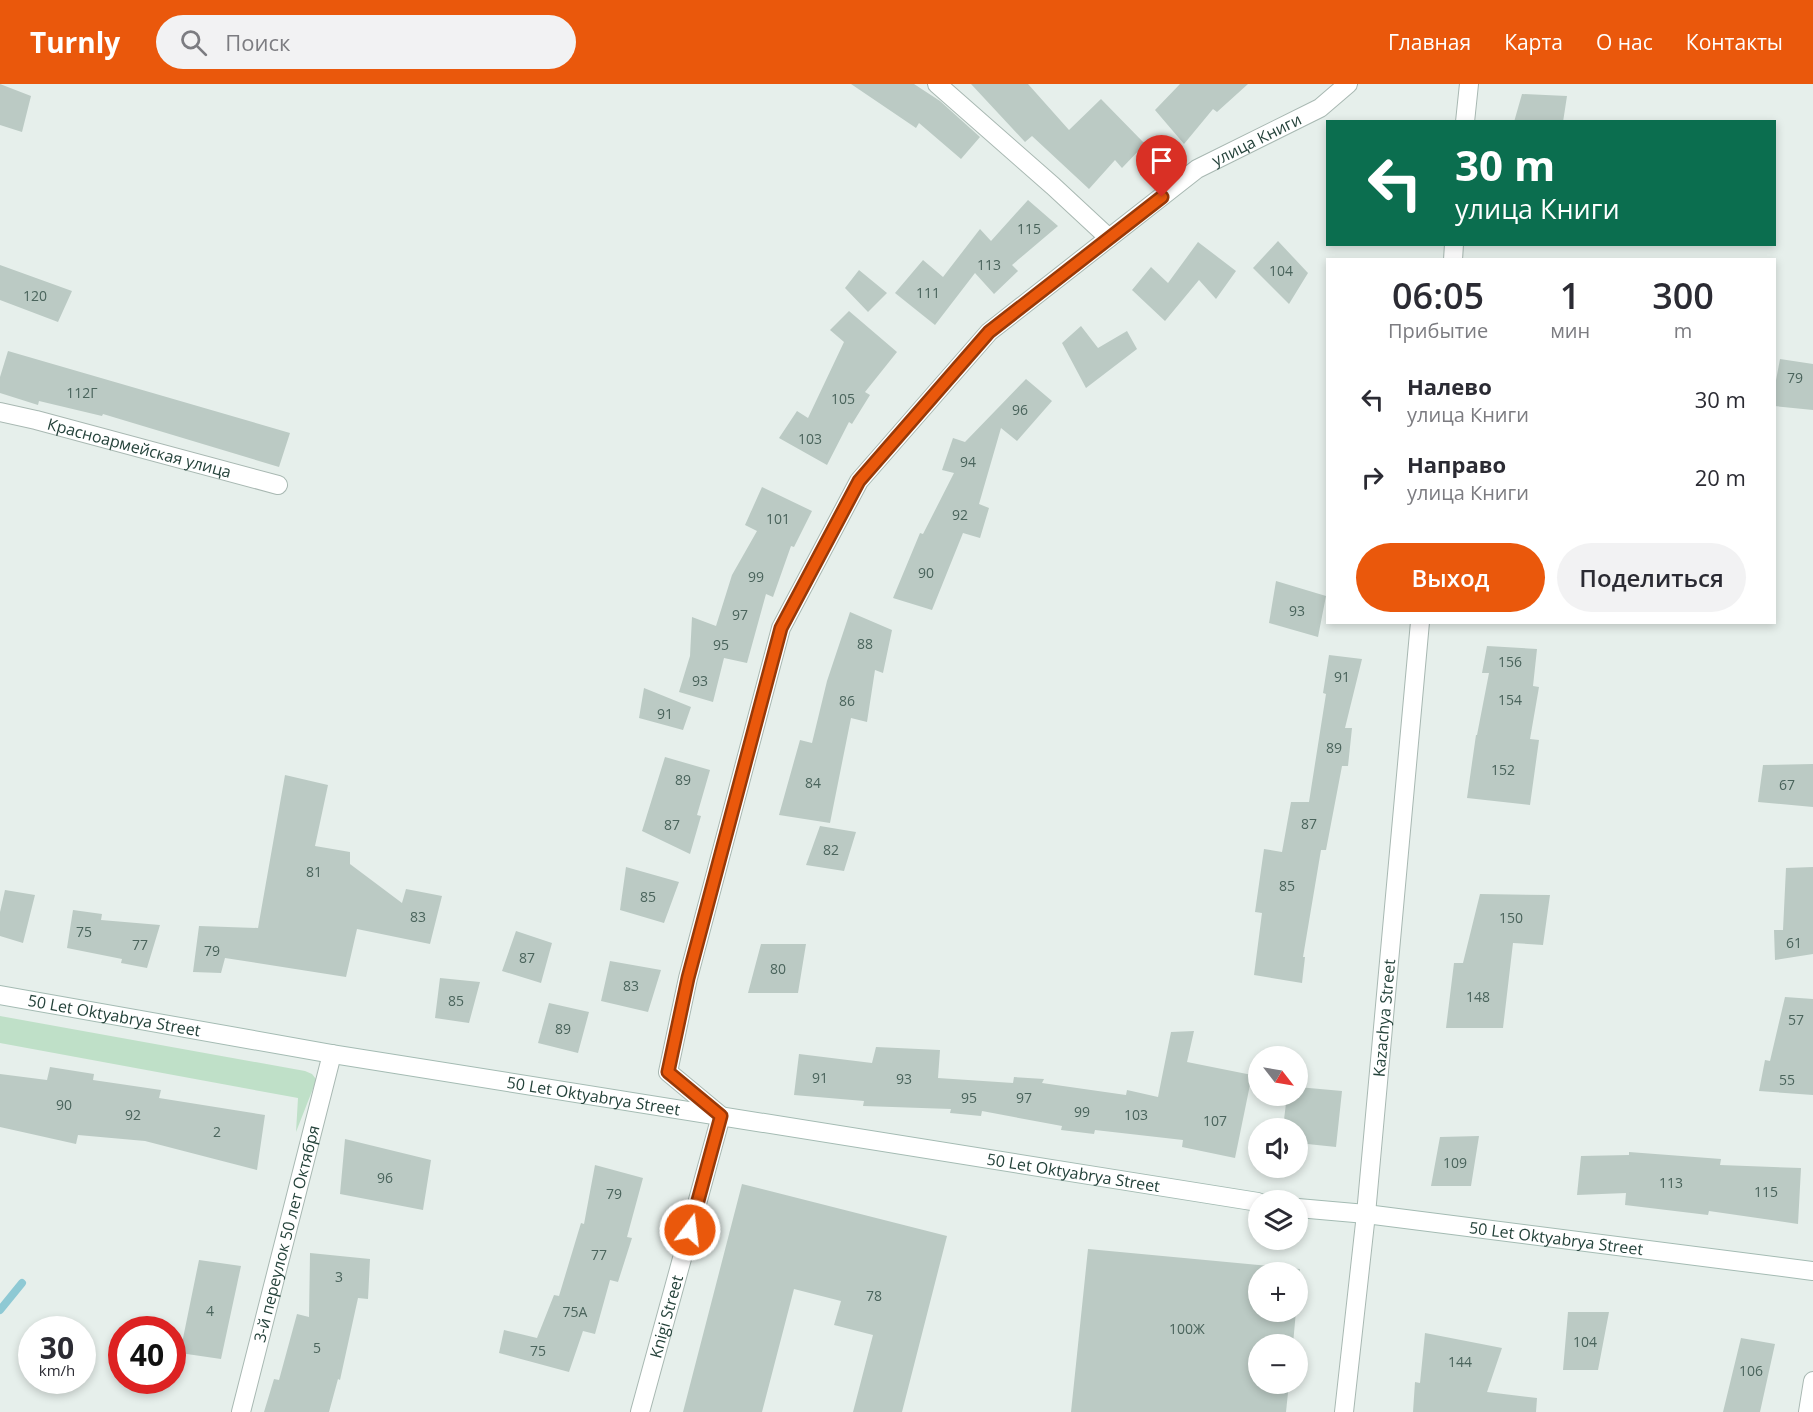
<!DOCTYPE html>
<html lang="ru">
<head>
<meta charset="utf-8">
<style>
  body { margin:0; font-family:"Open Sans",sans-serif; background:#f2f2f3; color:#2b2b33; height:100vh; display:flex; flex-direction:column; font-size:22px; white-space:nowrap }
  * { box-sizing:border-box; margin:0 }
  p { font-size:20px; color:#7c7c81 }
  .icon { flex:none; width:33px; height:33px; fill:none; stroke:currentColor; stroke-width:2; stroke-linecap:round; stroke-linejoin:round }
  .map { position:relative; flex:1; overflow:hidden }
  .sheet { position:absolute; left:1326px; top:174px; width:450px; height:366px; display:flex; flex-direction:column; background:#fff; border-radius:0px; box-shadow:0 3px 9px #0003 }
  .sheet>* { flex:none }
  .guide { position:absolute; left:1326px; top:36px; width:450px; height:126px; border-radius:0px; box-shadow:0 3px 9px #0003; background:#0b6e4f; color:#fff; overflow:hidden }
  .needle { width:39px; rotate:121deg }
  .tools { position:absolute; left:1248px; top:962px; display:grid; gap:12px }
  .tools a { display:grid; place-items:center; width:60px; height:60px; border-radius:50%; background:#fff; box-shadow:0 3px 9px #0003; font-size:30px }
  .speed { position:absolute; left:18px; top:1232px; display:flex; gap:12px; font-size:30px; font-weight:700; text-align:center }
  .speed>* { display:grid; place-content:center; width:78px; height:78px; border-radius:50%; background:#fff; box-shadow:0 3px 9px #0003; line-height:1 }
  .speed small { font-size:15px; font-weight:400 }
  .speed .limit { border:9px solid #d22; background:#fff; color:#111 }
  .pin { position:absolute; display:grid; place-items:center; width:51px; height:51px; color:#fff; margin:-62px -26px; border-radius:50% 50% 50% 0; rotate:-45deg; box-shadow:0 0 6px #0007 }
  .pin .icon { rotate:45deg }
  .me { position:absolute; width:66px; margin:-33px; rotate:15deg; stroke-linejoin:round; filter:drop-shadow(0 0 4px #0008) }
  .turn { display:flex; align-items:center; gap:21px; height:126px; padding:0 30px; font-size:27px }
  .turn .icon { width:78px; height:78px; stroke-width:2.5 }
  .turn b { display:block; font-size:42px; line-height:51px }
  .eta { display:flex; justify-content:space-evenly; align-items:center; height:102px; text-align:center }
  .eta b { font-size:36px; font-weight:600; line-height:42px }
  .button { display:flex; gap:12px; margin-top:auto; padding:12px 30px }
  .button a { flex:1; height:69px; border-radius:36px; background:#ea580c; color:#fff; font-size:24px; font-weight:600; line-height:69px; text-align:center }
  .button a+a { background:#f2f2f3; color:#2b2b33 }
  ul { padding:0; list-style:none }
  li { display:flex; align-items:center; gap:18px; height:78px; padding:0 30px }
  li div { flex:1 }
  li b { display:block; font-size:22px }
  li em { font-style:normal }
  header { display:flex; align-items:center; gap:36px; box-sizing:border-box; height:84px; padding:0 30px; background:#ea580c; color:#fff }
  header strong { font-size:28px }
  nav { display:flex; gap:33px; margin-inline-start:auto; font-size:21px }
  .search { width:420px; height:54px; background:#f2f2f3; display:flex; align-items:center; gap:15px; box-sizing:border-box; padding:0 21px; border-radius:33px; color:#7c7c81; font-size:22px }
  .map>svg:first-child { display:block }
  .green { fill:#bfe0c8 }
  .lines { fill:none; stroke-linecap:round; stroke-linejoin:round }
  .stream { stroke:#8ec9d4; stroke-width:8 }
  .building { fill:#bbcac4 }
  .minor-casing { stroke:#a8b8b2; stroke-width:20 }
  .tertiary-casing { stroke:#a8b8b2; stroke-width:20 }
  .secondary-casing { stroke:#a4bbb3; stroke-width:20 }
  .minor { stroke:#fff; stroke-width:18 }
  .tertiary { stroke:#fff; stroke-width:18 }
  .secondary { stroke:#fff; stroke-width:18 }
  .route-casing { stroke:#983908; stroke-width:15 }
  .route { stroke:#ea580c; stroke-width:10 }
  .labels { text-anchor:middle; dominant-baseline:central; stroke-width:4.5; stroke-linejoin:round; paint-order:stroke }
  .number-label { font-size:14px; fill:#4a645c }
  .street-label { font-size:16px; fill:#24423a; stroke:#f7fbf9 }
</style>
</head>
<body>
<header>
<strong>Turnly</strong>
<div class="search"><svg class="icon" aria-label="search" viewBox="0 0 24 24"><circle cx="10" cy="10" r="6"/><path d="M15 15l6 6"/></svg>Поиск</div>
<nav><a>Главная</a><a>Карта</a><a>О нас</a><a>Контакты</a></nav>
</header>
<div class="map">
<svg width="1813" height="1328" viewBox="0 0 1813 1328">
  <rect width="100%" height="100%" fill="#e6efeb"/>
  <!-- green -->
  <path class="green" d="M0,932L305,987L312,990L316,995L314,1002L296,1048L298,1014L0,959Z"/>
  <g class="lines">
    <!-- stream -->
    <path class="stream" d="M0,1226L22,1199"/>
  </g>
  <!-- building -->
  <path class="building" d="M0,0L31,12L22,48L0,41Z
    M851,0H914L940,17L980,53L961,75L919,39L916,44Z
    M971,0H1028L1069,46L1101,15L1145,60L1122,84L1115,76L1089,105L1032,52L1025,58Z
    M1180,0H1248L1217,28L1213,25L1184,60L1155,26Z
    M1522,10L1567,12L1563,38H1514Z
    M1028,116L1058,142L1012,181L1018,187L994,210L975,189L935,241L895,209L923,176L943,193L980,145L991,157Z
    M1278,157L1308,189L1289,220L1253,184Z
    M1198,158L1236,187L1216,215L1199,196L1165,237L1132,206L1151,183L1168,199Z
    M0,181L72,207L58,238L0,216Z
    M859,186L887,209L868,228L845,204Z
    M849,227L897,268L865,308L870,311L852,340L849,338L827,381L779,354L797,327L808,334L844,258L830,246Z
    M1081,242L1098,264L1127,247L1137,265L1086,304L1062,259Z
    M8,267L290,349L279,383L103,330L102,332L39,317L38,321L0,309V293Z
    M1780,275L1813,280V326L1774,322V307Z
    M1026,295L1052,317L1017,357L1001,344L979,420L989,424L980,454L963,449L932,526L893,514L920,449L923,450L954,389L942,386L953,354L965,358Z
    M762,403L812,427L794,463L791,462L773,513L766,510L747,579L724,574L713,618L679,608L690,572L692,533L716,542L732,491L757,447L745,441Z
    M1276,497L1326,512L1318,553L1269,539Z
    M850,528L892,546L883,589L875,586L867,638L851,634L830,739L779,731L800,656L812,659L827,597Z
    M1487,562L1537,565L1533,602L1539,603L1530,655L1539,656L1530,721L1467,714L1476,651H1477L1489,589H1482Z
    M1329,571L1362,575L1345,644H1352L1348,682H1342L1326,766H1321L1303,873H1305L1302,899L1254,891L1262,829L1255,828L1264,765L1282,768L1291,718H1309L1326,610L1323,609Z
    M644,604L691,623L683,646L639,634Z
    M665,673L710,686L697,731L701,732L690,770L642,747Z
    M1813,680V723L1758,718L1763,681Z
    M285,691L328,701L315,762L350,768V780L402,819L406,805L442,812L430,860L357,845L346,893L225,874L221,889L193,888L199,842L258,844Z
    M820,742L856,748L844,787L806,781Z
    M626,783L679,798L664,839L620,826Z
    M1813,783V870L1775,876L1774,846H1783L1786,784Z
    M5,806L35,811L23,859L0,852V828Z
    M1480,810L1550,811L1543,861L1513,859L1503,944H1446L1454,879H1463Z
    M73,826L102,830L101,836L160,841L147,884L121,879L122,875L67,864Z
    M516,847L552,859L541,899L502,887Z
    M761,860H806L798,909H748Z
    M610,877L661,886L648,928L601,917Z
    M440,894L480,898L469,939L435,934Z
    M1785,913L1813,915V1011L1759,1007L1765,976L1770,977Z
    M549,919L589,928L578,969L538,959Z
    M1194,947L1187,978L1252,991L1235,1074L1182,1063L1183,1056L1095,1046L1094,1050L1061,1046L1062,1042L982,1027L981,1032L950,1029L951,1025L863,1022L864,1017L794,1011L799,970L872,979L876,963L940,966L938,994L1013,999L1014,993L1044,995L1042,999L1126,1011L1127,1006L1158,1013L1171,948Z
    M50,983L94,990L93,996L161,1006L159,1014L265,1031L257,1086L145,1057L78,1051L76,1060L0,1043V990L47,996Z
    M1298,1003L1342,1007L1336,1063L1298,1059V1044H1283L1287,1011H1298Z
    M1479,1052L1471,1102H1431L1440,1053Z
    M345,1055L431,1076L423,1126L340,1110Z
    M1629,1068L1721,1075L1720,1081L1801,1084L1798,1140L1709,1127L1708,1131L1625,1121L1626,1109L1577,1111L1581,1072L1629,1071Z
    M595,1081L643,1094L627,1153L632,1154L618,1198L610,1196L595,1250L583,1247L569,1288L499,1269L504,1246L537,1254L554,1211L559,1212L581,1139L584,1140Z
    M742,1100L947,1152L902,1328H853L873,1251L834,1241L841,1217L794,1205L762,1328H683Z
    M1088,1165L1300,1185L1298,1212V1188H1258V1227H1296L1293,1260H1258V1299H1289L1286,1328H1071Z
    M310,1169L370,1175L368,1215L358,1214L340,1296L338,1295L329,1328H264L274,1295L279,1296L297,1230L309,1233Z
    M199,1176L241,1182L221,1275L180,1269Z
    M1568,1228H1609L1598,1286H1563Z
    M1425,1249L1502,1264L1487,1308L1537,1314L1536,1328H1413L1415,1298L1420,1299Z
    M1741,1254L1775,1260L1760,1328H1723Z"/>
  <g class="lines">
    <!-- minor casing -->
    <g class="minor-casing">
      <g id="minor">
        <path d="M937,0L1053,102L1109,154"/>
        <path d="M1465,38L1469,0"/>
        <path d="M1453,176L1454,160"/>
        <path id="s1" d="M0,328L36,336L278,401"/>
        <path id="s2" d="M721,1032L668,988L688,894L781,544L859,397L989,248L1197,85L1320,24L1348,0"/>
        <path id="s3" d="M241,1328L332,970"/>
        <path id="s4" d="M1344,1328L1366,1130L1420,538"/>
        <path d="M1808,1328L1813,1297"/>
      </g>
    </g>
    <!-- tertiary casing -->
    <g class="tertiary-casing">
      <g id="tertiary">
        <path id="s5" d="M640,1328L721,1032"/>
      </g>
    </g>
    <!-- secondary casing -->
    <g class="secondary-casing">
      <g id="secondary">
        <path id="s6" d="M0,911L332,970L1258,1118"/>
        <path id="s7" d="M1298,1124L1366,1130L1813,1187"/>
      </g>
    </g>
    <!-- minor -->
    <use href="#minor" class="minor"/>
    <!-- tertiary -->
    <use href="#tertiary" class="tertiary"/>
    <!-- secondary -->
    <use href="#secondary" class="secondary"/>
  </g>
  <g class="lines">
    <!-- route casing -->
    <g class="route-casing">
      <path id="route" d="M690,1146L721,1032L668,988L688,894L781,544L859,397L989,248L1162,113"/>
    </g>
    <!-- route -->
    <use href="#route" class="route"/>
  </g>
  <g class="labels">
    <!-- number labels -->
    <g class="number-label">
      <text x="1029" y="144">115</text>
      <text x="989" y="180">113</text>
      <text x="1281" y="186">104</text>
      <text x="928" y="208">111</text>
      <text x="35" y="211">120</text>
      <text x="1795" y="293">79</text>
      <text x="82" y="308">112Г</text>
      <text x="843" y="314">105</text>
      <text x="1020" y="325">96</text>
      <text x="810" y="354">103</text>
      <text x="968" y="377">94</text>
      <text x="960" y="430">92</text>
      <text x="778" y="434">101</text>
      <text x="926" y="488">90</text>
      <text x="756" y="492">99</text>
      <text x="1297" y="526">93</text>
      <text x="740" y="530">97</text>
      <text x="865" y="559">88</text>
      <text x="721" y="560">95</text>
      <text x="1510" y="577">156</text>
      <text x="1342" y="592">91</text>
      <text x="700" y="596">93</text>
      <text x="1510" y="615">154</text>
      <text x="847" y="616">86</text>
      <text x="665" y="629">91</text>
      <text x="1334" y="663">89</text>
      <text x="1503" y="685">152</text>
      <text x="683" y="695">89</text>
      <text x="813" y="698">84</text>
      <text x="1787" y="700">67</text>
      <text x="1309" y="739">87</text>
      <text x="672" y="740">87</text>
      <text x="831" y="765">82</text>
      <text x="314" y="787">81</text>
      <text x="1287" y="801">85</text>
      <text x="648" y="812">85</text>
      <text x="418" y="832">83</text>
      <text x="1511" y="833">150</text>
      <text x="84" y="847">75</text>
      <text x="1794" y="858">61</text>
      <text x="140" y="860">77</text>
      <text x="212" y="866">79</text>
      <text x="527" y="873">87</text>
      <text x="778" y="884">80</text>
      <text x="631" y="901">83</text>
      <text x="1478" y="912">148</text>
      <text x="456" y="916">85</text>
      <text x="1796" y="935">57</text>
      <text x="563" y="944">89</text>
      <text x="820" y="993">91</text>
      <text x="904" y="994">93</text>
      <text x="1787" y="995">55</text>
      <text x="969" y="1013">95</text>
      <text x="1024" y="1013">97</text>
      <text x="64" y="1020">90</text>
      <text x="1082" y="1027">99</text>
      <text x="133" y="1030">92</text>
      <text x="1136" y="1030">103</text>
      <text x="1215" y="1036">107</text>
      <text x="217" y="1047">2</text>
      <text x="1455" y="1078">109</text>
      <text x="385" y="1093">96</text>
      <text x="1671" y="1098">113</text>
      <text x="1766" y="1107">115</text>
      <text x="614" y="1109">79</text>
      <text x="599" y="1170">77</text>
      <text x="339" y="1192">3</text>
      <text x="874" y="1211">78</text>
      <text x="210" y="1226">4</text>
      <text x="575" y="1227">75А</text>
      <text x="1187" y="1244">100Ж</text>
      <text x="1585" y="1257">104</text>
      <text x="317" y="1263">5</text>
      <text x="538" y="1266">75</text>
      <text x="1460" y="1277">144</text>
      <text x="1751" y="1286">106</text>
    </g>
    <!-- street labels -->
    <g class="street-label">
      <text stroke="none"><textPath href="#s2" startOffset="1222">улица Книги</textPath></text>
      <text stroke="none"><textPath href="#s1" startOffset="144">Красноармейская улица</textPath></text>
      <text stroke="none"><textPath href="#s6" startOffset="116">50 Let Oktyabrya Street</textPath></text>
      <text stroke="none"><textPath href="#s4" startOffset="396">Kazachya Street</textPath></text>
      <text stroke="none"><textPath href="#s6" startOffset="602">50 Let Oktyabrya Street</textPath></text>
      <text stroke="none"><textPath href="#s6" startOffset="1088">50 Let Oktyabrya Street</textPath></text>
      <text stroke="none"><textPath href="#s3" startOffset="184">3-й переулок 50 лет Октября</textPath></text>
      <text stroke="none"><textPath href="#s7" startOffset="260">50 Let Oktyabrya Street</textPath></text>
      <text stroke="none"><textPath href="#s5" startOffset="99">Knigi Street</textPath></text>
    </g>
  </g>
</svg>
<div class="tools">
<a><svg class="needle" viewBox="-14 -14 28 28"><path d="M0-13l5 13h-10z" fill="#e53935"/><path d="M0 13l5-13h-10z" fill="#7c7c81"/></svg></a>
<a><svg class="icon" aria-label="sound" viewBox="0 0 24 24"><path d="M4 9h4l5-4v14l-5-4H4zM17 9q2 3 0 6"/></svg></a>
<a><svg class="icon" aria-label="layers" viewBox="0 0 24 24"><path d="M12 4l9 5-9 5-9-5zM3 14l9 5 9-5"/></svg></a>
<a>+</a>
<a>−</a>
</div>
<div class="speed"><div>30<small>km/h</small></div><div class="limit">40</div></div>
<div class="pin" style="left:1162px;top:113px;background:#d93025"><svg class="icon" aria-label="arrive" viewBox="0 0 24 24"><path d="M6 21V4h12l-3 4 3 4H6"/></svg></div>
<svg class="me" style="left:690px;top:1146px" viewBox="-20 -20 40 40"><circle r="17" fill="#ea580c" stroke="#fff" stroke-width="3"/><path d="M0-11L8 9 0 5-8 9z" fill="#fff"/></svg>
<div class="guide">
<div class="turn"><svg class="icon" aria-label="left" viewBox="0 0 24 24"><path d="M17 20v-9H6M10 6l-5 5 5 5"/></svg><div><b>30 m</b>улица Книги</div></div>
</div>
<section class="sheet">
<div class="eta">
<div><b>06:05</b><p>Прибытие</p></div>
<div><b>1</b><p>мин</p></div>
<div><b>300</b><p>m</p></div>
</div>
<ul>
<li><svg class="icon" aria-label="left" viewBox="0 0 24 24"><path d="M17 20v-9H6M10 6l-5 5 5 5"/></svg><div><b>Налево</b><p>улица Книги</p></div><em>30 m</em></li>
<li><svg class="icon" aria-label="right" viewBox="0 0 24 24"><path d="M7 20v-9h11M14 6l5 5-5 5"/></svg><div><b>Направо</b><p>улица Книги</p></div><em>20 m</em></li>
</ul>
<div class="button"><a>Выход</a><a>Поделиться</a></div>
</section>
</div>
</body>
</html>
